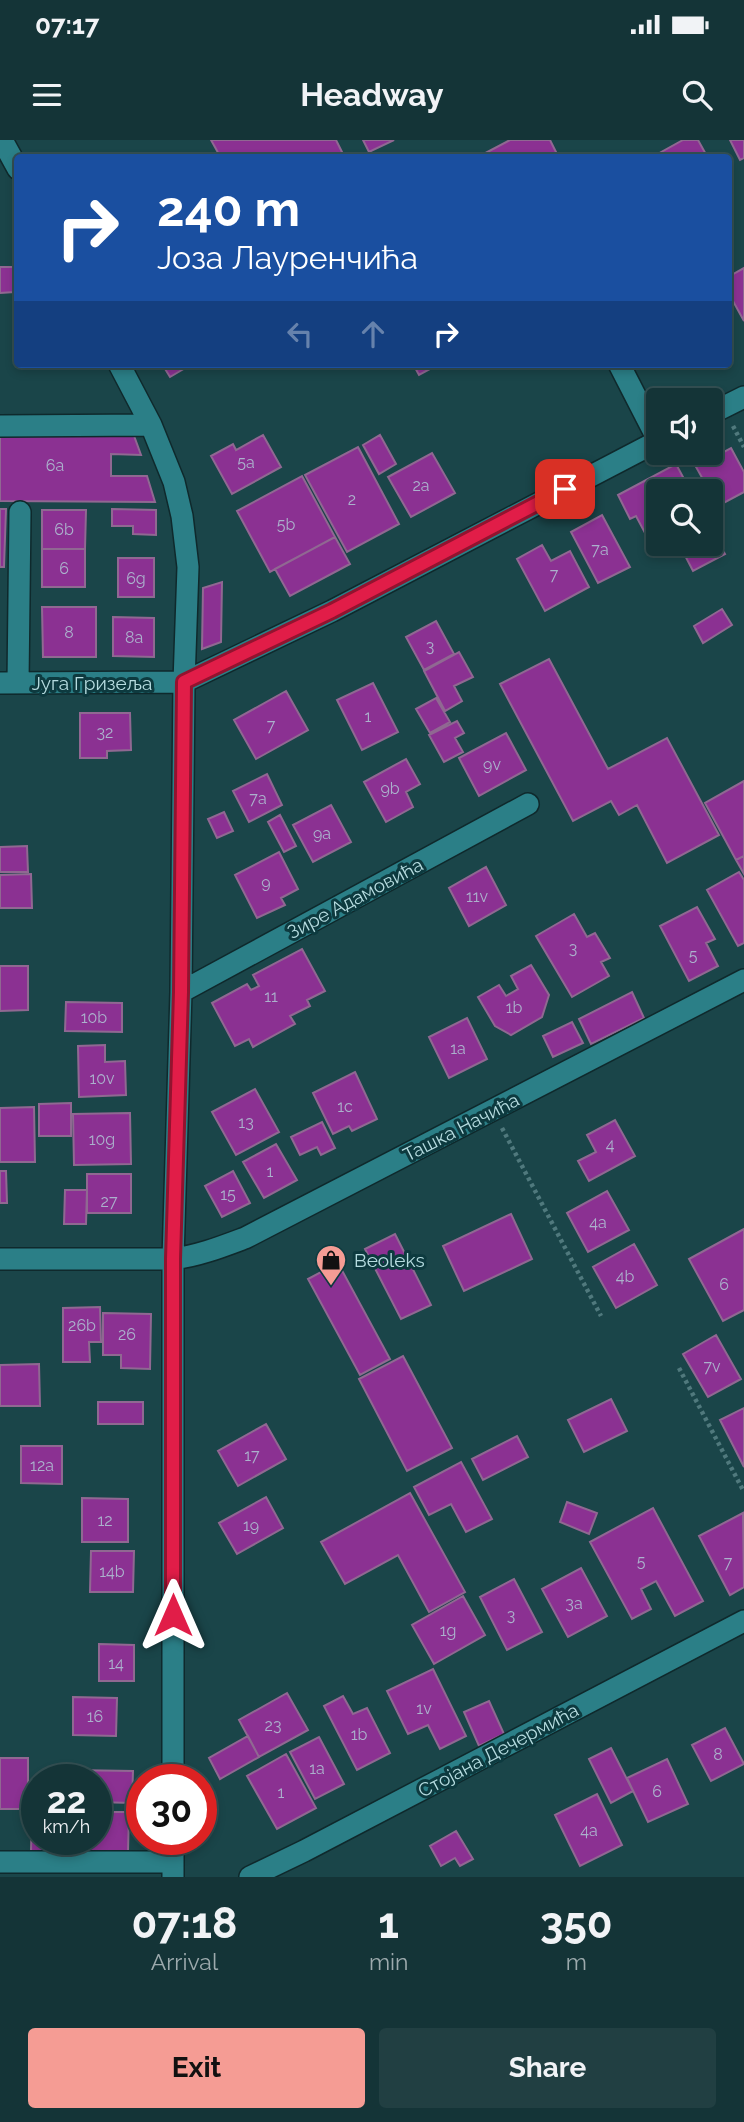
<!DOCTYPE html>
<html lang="en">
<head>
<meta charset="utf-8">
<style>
  body { margin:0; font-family:Raleway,sans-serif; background:#213f42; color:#f1f3f6; height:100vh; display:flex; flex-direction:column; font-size:26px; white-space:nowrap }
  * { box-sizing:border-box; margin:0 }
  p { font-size:23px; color:#9daaad }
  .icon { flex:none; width:38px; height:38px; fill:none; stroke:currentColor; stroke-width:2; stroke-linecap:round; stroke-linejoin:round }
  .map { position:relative; height:1737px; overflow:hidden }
  .side { display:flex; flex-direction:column; background:#143437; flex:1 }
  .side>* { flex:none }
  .guide { position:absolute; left:14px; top:14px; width:718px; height:214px; border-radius:7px; box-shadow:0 4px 10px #0003,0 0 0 2px #334f52; background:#1a4fa0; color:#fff; overflow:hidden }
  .controls { position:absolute; left:646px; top:248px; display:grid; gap:14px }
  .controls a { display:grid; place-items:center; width:77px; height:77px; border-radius:7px; background:#143437; box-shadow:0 4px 10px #0003,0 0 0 2px #334f52; font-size:35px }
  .speed { position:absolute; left:21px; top:1624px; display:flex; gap:14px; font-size:35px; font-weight:700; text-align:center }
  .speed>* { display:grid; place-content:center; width:91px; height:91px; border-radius:50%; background:#143437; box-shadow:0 4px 10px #0003,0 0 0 2px #334f52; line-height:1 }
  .speed small { font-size:18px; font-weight:400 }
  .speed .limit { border:10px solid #d22; background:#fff; color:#111 }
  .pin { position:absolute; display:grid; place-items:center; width:60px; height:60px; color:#fff; margin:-30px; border-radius:14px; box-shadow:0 4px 10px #0006 }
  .me { position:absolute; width:77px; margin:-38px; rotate:0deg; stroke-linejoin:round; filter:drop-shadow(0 0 5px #0008) }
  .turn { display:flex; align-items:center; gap:24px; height:147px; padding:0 28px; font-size:32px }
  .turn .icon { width:91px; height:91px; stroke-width:2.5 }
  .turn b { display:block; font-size:49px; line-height:60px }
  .lanes { display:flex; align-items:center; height:66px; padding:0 28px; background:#0003; justify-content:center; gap:35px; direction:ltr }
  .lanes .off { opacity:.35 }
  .eta { display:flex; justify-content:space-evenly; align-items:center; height:119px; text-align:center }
  .eta b { font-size:42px; font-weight:700; line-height:49px }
  .primary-button { display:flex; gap:14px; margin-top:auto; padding:14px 28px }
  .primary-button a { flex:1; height:80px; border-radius:7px; background:#f59c94; color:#111; font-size:28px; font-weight:700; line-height:80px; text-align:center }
  .primary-button a+a { background:#213f42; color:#f1f3f6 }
  .status { display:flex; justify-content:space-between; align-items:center; height:49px; padding:0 35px; background:#143437; direction:ltr }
  .status svg { height:19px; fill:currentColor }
  header { display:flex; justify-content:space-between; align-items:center; height:91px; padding:0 28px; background:#143437; font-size:32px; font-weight:700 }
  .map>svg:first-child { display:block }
  .building { fill:#8b3192; stroke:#906892; stroke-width:2 }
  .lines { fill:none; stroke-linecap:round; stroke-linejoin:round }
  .minor-casing { stroke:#0f292c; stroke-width:24 }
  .path { stroke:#50797d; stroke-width:4.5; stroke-dasharray:3.5 3.5; stroke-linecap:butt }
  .minor { stroke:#2b7f87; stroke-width:21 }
  .route-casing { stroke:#92132f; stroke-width:18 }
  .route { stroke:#e11d48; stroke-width:12 }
  .labels { text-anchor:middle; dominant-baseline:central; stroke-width:6; stroke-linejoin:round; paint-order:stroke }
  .number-label { font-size:16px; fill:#abb1cc }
  .street-label { font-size:19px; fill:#b6dce0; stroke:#0d3a3f }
  .poi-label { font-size:19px; fill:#b6dce0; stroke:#0d3a3f; text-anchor:start }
</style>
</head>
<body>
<div class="status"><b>07:17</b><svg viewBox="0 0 49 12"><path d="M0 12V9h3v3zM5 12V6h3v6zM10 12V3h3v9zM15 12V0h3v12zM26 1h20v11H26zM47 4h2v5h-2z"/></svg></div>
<header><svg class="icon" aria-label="menu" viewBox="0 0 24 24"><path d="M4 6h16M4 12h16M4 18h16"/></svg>Headway<svg class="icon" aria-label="search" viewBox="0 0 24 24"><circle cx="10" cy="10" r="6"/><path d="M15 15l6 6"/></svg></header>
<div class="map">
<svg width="744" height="1737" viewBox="0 0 744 1737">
  <rect width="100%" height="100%" fill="#1a4549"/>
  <!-- building -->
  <path class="building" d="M211,0H336L343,14L337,18H221Z
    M363,0H394L369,12Z
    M510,0H550L559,18H476Z
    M683,0H698L708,18H657L656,15Z
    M730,0H744V18L740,20Z
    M0,127H14V152L0,153Z
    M744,128V181L728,152V137Z
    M162,224H192L170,237Z
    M413,224H439L419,235Z
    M0,292L133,293L141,315L111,314V336H147L155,362L0,361Z
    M263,295L281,327L232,354L211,316L233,304L236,310Z
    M380,295L396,324L379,334L363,305Z
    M358,307L399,384L347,412L305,335Z
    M731,308L744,332V352L718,366L696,327Z
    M432,313L455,353L411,377L388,337Z
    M676,324L691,352H658V386L645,393L636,376L630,379L618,355Z
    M302,336L335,397L270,432L237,371Z
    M0,369H6L4,427H0Z
    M112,369L156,370V395L133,394V386H112Z
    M42,370H86L85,409H42Z
    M602,375L630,427L598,443L571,392Z
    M710,388L725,414L693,431L679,404H710Z
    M335,397L350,424L290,456L275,429Z
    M542,405L551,421L570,411L589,447L545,471L517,419Z
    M42,409H85V447H42Z
    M118,418H154V457H118Z
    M222,442L221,502L202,509L203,448Z
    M42,467H96V517H43Z
    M722,469L732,485L703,503L694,486Z
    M113,477L154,478V517L113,516Z
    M436,481L454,514L424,530L406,497Z
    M459,512L473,537L454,546L462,561L445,571L424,531Z
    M549,519L608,629L667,598L719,695L667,723L637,665L619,675L611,661L573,681L500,544Z
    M373,543L398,592L362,610L337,560Z
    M286,551L308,590L256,619L234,580Z
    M436,558L450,582L430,593L416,569Z
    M80,573H130L131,610L107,611V618H80Z
    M457,581L464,593L455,598L463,612L444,622L429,595Z
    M506,593L526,630L479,656L459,618Z
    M406,619L420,644L406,652L413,667L386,682L364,642Z
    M267,634L282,665L249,682L233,651Z
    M744,641V716L736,720L705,663Z
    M331,665L351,702L313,722L293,685Z
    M224,672L233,691L217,698L208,679Z
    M280,675L296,706L284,712L268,682Z
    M27,706L28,732H0V707Z
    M279,712L298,749L281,758L285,765L257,778L235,735Z
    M744,716V734L736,720Z
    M486,727L506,765L469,786L449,748Z
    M739,732L744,740V803L738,806L707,750Z
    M31,734L32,768H0V735Z
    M697,767L715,799L706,803L718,826L689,841L660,786Z
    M574,774L587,797L595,793L610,818L601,822L609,836L572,857L536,796Z
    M302,809L325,851L307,860L310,866L290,876L295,884L253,907L249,899L235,906L212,863L247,844L251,850L259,846L253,835Z
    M531,825L549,855L542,877L511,895L495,886L478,857L499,845L506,856L518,849L511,836Z
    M0,826H28V870L0,871Z
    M632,852L644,878L591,904L579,879Z
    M66,862L122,863V892L65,891Z
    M467,878L487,919L449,938L429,897Z
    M572,882L583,903L553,917L543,896Z
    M105,905V922L125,921L126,955L79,957L78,906Z
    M355,932L377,979L352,991L349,986L333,994L313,953Z
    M255,949L279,992L236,1015L212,972Z
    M71,963V996H39V964Z
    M34,967L35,1022H0V968Z
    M130,973L131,1024L74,1025L73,974Z
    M615,980L635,1016L589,1041L578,1021L596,1012L587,995Z
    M322,982L335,1008L321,1015L317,1007L300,1015L291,997Z
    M276,1004L297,1040L264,1058L243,1022Z
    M0,1031H6L7,1063H0Z
    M233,1031L250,1063L222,1077L205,1046Z
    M87,1034H131V1073H87Z
    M65,1050H87L86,1084H64Z
    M607,1051L629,1090L588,1112L567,1073Z
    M511,1074L532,1119L464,1151L443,1106Z
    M744,1089V1170L723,1181L689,1119Z
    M395,1094L431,1165L401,1179L365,1109Z
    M634,1104L657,1145L616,1168L593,1127Z
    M338,1123L390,1219L360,1235L308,1139Z
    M100,1167L101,1202H89L90,1222H63V1168Z
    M103,1173L151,1174L150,1229L121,1228V1215H103Z
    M716,1195L741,1239L708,1257L683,1214Z
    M403,1216L452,1308L407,1331L359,1239Z
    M39,1224L40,1266H0V1225Z
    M611,1259L627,1291L584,1312L568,1280Z
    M98,1262H143V1284H98Z
    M744,1268V1327L720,1280Z
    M266,1284L286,1319L238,1346L218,1311Z
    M517,1296L528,1317L483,1340L472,1319Z
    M21,1306H62V1344L21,1343Z
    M461,1322L492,1379L466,1392L451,1364L429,1375L414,1347Z
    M410,1353L465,1452L429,1472L398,1415L345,1444L321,1402Z
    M266,1357L283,1388L237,1414L219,1383Z
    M82,1358L128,1359V1402H82Z
    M567,1362L597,1373L589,1394L560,1382Z
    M653,1368L703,1461L675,1476L656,1441L641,1449L651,1469L632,1479L590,1402Z
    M743,1373L744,1447L730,1455L699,1396Z
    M91,1411H134L133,1452H90Z
    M581,1428L607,1476L568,1497L542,1449Z
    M514,1439L542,1492L507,1510L480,1457Z
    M463,1456L485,1495L434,1524L412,1485Z
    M99,1504L134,1505V1541H99Z
    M433,1529L466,1596L440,1609L428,1585L408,1594L387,1551Z
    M287,1553L308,1590L259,1617L239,1580Z
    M343,1556L353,1574L367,1568L390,1613L357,1630L324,1566Z
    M73,1557L117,1558L116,1596L73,1595Z
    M489,1561L504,1594L479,1606L464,1572Z
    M725,1588L744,1624L711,1641L692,1605Z
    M248,1596L259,1617L220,1639L209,1618Z
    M319,1597L344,1644L315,1659L290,1612Z
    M611,1608L633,1651L611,1663L589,1619Z
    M286,1614L316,1668L277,1689L247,1636Z
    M0,1618H28V1669H0Z
    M667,1619L688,1664L648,1682L627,1638Z
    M70,1630L133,1631L132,1663L96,1662V1640H70Z
    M597,1654L622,1705L580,1726L555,1675Z
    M32,1671H37V1699H96V1672H129L128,1712L31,1711Z
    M456,1691L473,1719L460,1726L455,1718L441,1726L430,1706Z"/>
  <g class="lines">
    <!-- minor casing -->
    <g class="minor-casing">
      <path id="minor" d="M2,0L18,29
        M119,224L151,285L174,342L182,376L188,427L184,542L181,852L173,1119V1640
        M619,224L658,300
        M710,274L744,257
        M0,286L151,285
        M0,543L184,542L332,471L658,301
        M18,543L20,372
        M181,852L528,664
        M0,1119H173C198,1116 221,1107 245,1098L744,840
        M173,1699V1737
        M0,1722H173
        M250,1737L304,1711L744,1481"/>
    </g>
    <!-- path -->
    <path class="path" d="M733,286L744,307
      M502,988L601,1176
      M679,1228L744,1352"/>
    <!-- minor -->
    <use href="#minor" class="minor"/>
  </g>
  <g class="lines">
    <!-- route casing -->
    <g class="route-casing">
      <path id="route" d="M173,1475V1119L181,852L184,542L332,471L565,349"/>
    </g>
    <!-- route -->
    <use href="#route" class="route"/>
  </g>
  <!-- icons -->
  <defs>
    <g id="shop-pin" transform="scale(1.575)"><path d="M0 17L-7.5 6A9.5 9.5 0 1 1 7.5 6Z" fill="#f59c94" stroke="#0d3a3f"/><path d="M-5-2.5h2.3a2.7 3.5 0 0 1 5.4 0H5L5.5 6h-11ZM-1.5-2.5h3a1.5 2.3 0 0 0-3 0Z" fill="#111"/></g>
  </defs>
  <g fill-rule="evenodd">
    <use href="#shop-pin" x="331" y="1120"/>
  </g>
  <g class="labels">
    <!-- number labels -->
    <g class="number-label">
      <text x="246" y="322">5a</text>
      <text x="55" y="325">6a</text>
      <text x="421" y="345">2a</text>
      <text x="352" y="359">2</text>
      <text x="286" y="384">5b</text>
      <text x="64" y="389">6b</text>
      <text x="600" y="409">7a</text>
      <text x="64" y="428">6</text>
      <text x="554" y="434">7</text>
      <text x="136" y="438">6g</text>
      <text x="69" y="492">8</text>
      <text x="134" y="497">8a</text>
      <text x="430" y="506">3</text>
      <text x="368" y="576">1</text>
      <text x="271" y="585">7</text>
      <text x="105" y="592">32</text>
      <text x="492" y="624">9v</text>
      <text x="390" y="648">9b</text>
      <text x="258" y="658">7a</text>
      <text x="322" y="693">9a</text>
      <text x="266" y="742">9</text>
      <text x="477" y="756">11v</text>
      <text x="573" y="808">3</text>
      <text x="693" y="815">5</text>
      <text x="271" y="856">11</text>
      <text x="514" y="867">1b</text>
      <text x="94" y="877">10b</text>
      <text x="458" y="908">1a</text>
      <text x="102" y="938">10v</text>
      <text x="345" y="966">1c</text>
      <text x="246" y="982">13</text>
      <text x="102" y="999">10g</text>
      <text x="610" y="1004">4</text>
      <text x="270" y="1031">1</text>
      <text x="228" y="1054">15</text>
      <text x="109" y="1061">27</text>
      <text x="598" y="1082">4a</text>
      <text x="625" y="1136">4b</text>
      <text x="724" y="1144">6</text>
      <text x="82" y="1185">26b</text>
      <text x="127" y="1194">26</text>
      <text x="712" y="1226">7v</text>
      <text x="252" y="1315">17</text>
      <text x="42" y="1325">12a</text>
      <text x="105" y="1380">12</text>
      <text x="251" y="1385">19</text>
      <text x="641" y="1421">5</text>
      <text x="728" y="1422">7</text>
      <text x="112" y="1431">14b</text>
      <text x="574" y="1463">3a</text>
      <text x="511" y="1475">3</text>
      <text x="448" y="1490">1g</text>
      <text x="116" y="1523">14</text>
      <text x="424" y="1568">1v</text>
      <text x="95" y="1576">16</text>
      <text x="273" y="1585">23</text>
      <text x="359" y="1594">1b</text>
      <text x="718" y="1614">8</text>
      <text x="317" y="1628">1a</text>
      <text x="657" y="1651">6</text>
      <text x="281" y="1652">1</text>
      <text x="589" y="1690">4a</text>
    </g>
    <!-- street labels -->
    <g class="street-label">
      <text x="92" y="543">Југа Гризеља</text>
      <text transform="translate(355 758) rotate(-28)">Зире Адамовића</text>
      <text transform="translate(461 987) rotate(-27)">Ташка Начића</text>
      <text transform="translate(498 1610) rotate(-28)">Стојана Дечермића</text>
    </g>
    <!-- poi labels -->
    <g class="poi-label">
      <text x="354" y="1120">Beoleks</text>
    </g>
  </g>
</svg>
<div class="controls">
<a><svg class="icon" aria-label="sound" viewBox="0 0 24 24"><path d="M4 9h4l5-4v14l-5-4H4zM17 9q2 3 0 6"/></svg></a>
<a><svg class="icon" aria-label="search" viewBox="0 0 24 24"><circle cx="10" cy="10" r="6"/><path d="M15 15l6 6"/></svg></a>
</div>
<div class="speed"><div>22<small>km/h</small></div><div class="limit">30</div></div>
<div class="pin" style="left:565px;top:349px;background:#d93025"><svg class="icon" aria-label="arrive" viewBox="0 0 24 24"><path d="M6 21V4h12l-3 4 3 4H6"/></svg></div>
<svg class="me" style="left:173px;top:1475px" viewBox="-20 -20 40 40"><path d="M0-17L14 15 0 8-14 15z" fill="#e11d48" stroke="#fff" stroke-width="4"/></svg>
<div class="guide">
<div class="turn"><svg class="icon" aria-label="right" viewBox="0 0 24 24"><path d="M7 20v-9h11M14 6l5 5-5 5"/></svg><div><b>240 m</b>Јоза Лауренчића</div></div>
<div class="lanes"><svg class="icon off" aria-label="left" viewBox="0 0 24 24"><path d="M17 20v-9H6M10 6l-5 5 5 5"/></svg><svg class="icon off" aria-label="ahead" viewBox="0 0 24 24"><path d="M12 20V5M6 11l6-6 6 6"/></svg><svg class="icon" aria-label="right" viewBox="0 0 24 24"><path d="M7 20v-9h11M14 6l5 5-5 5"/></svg></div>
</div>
</div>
<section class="side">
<div class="eta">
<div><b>07:18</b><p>Arrival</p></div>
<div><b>1</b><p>min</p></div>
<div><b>350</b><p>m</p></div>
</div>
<div class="primary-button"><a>Exit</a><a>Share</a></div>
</section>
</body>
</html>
